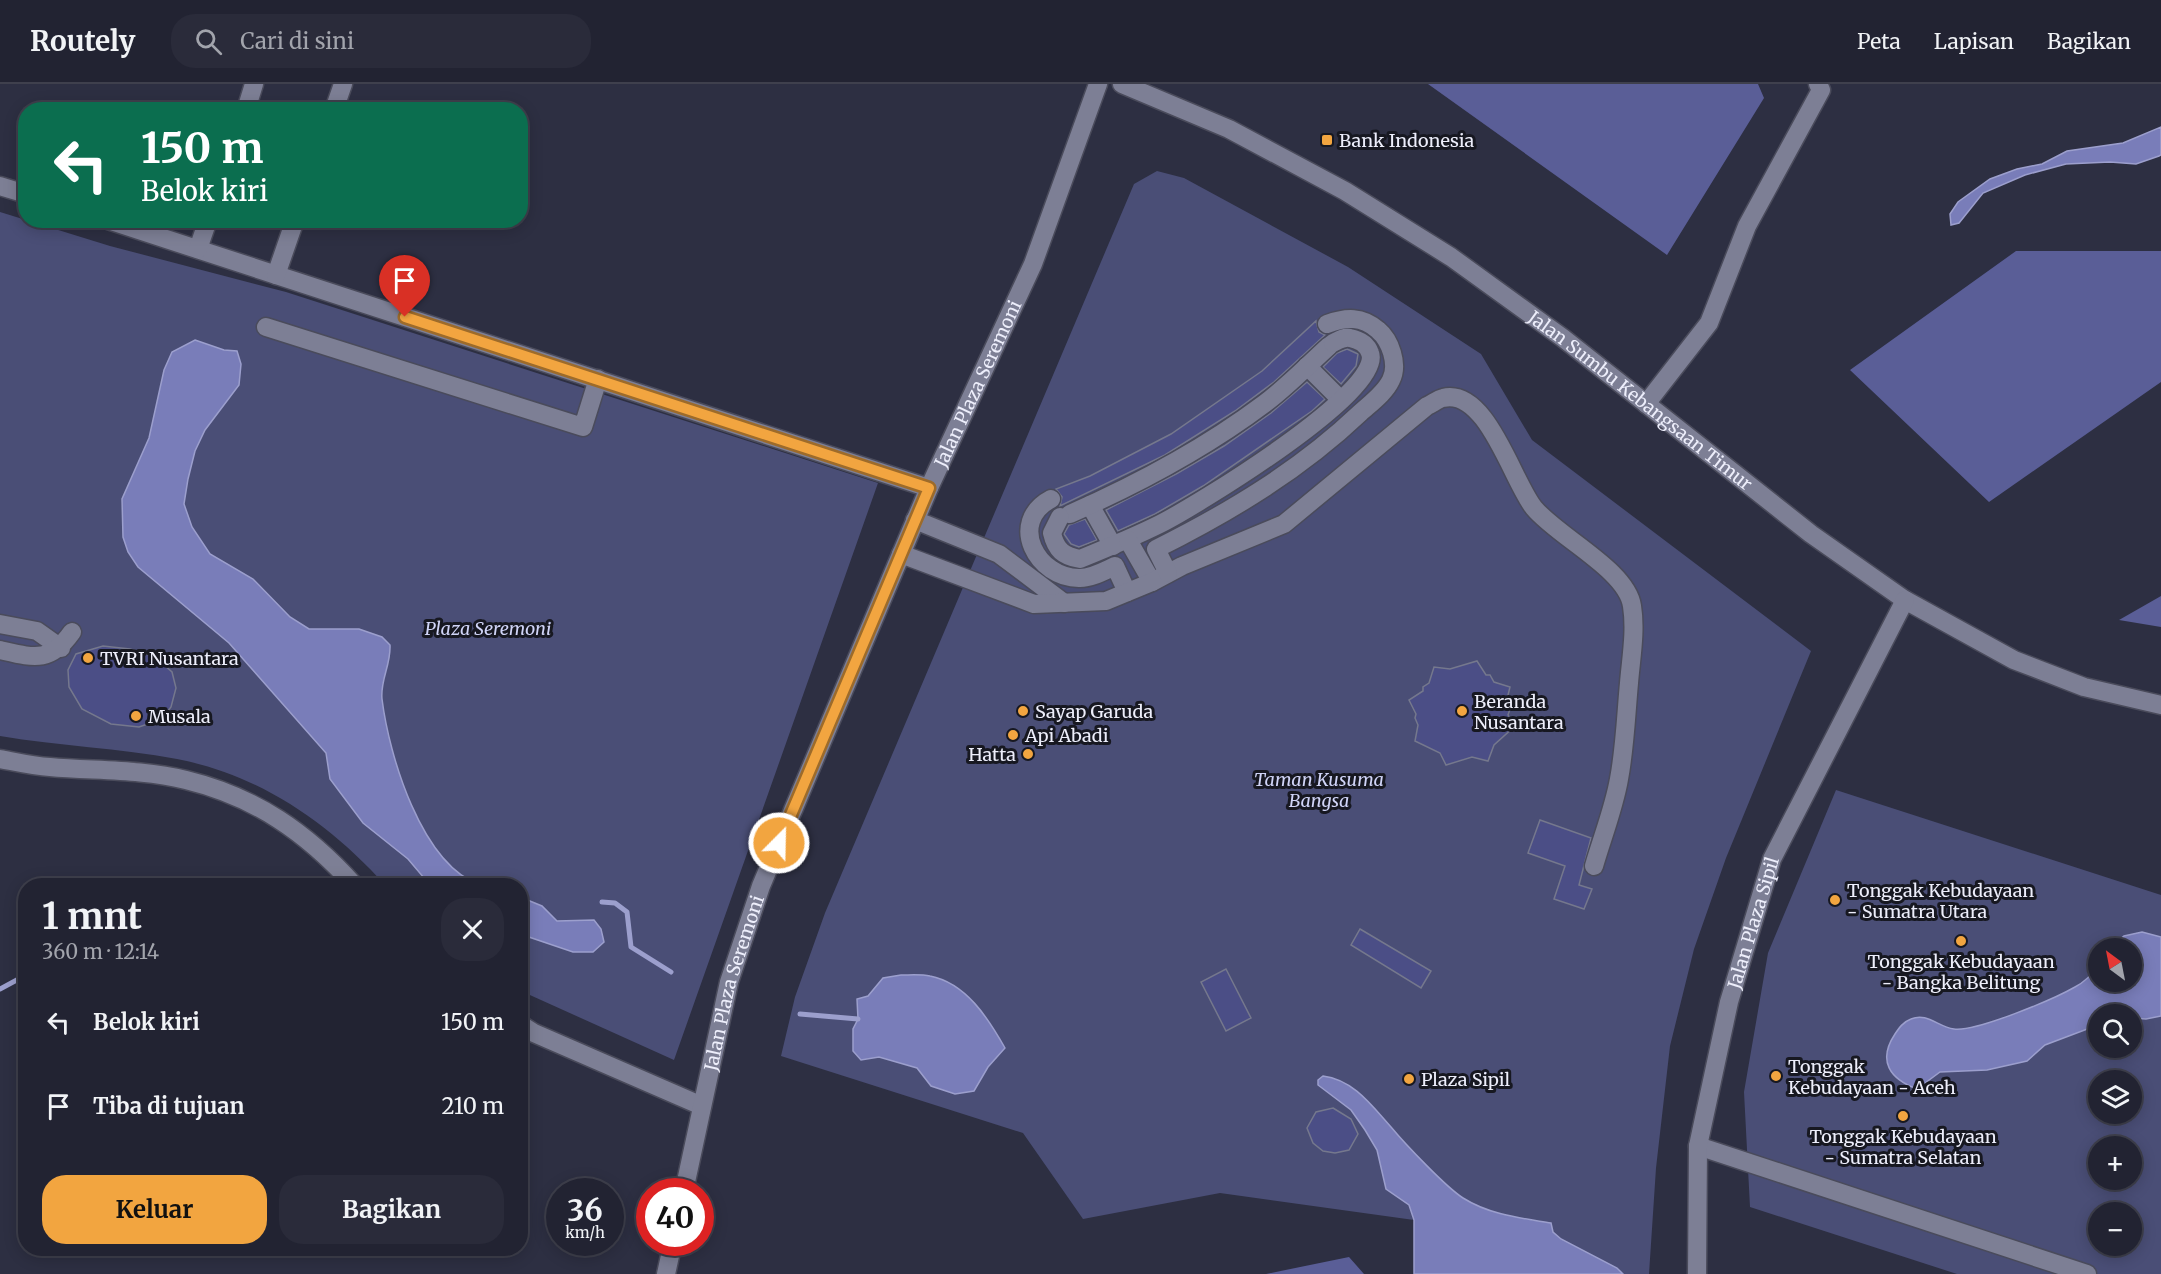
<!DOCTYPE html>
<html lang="id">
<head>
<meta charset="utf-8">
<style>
  body { margin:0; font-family:Merriweather,serif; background:#2a2b3a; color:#f1f3f6; height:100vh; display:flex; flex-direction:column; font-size:22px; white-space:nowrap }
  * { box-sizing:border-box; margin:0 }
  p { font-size:20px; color:#a2a4ac }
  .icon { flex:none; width:33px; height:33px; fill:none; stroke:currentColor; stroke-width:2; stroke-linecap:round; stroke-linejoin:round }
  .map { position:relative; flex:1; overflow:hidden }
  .side { position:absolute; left:18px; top:794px; width:510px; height:378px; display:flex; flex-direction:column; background:#222332; border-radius:24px; box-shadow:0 3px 15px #0003,0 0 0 2px #3f404d }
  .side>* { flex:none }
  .banner { position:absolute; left:18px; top:18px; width:510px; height:126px; border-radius:24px; box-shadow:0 3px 15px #0003,0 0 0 2px #3f404d; background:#0b6e4f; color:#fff; overflow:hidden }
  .needle { width:39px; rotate:328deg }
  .fabs { position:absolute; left:2088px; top:854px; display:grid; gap:12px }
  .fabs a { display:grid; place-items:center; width:54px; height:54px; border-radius:50%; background:#222332; box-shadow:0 3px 15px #0003,0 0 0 2px #3f404d; font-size:30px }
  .speed { position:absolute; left:546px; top:1094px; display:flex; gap:12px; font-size:30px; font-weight:700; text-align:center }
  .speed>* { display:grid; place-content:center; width:78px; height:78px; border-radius:50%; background:#222332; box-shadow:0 3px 15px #0003,0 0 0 2px #3f404d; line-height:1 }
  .speed small { font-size:15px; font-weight:400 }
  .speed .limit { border:9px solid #d22; background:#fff; color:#111 }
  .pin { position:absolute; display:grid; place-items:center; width:51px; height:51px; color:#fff; margin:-62px -26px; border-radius:50% 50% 50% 0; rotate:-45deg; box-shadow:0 0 6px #0007 }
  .pin .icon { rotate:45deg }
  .me { position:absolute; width:66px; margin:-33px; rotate:23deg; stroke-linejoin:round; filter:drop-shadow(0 0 4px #0008) }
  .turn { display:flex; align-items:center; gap:21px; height:126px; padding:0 24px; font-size:27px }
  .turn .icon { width:78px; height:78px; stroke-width:2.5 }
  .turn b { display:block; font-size:42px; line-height:51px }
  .round { display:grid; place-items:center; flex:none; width:63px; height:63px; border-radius:24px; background:#2a2b3a }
  .overview { display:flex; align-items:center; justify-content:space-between; height:102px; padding:0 24px }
  h1 { font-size:36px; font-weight:700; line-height:45px }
  .button { display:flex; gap:12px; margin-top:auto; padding:12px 24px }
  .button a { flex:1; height:69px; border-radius:24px; background:#f2a540; color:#111; font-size:24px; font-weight:700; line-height:69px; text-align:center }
  .button a+a { background:#2a2b3a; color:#f1f3f6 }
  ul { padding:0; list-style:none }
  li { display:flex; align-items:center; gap:18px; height:84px; padding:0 24px }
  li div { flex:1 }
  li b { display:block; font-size:22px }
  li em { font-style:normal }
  header { display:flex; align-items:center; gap:36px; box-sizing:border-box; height:84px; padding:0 30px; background:#222332; border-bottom:2px solid #3f404d }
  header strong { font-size:28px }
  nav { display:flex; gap:33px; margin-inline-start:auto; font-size:21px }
  .search { width:420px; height:54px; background:#2a2b3a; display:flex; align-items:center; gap:15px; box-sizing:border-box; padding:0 21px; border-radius:24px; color:#a2a4ac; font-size:22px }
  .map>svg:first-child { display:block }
  .green { fill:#4a4e76; fill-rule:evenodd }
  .forest { fill:#5a5e97 }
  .water { fill:#797db9; stroke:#9c9fcd; stroke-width:1.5 }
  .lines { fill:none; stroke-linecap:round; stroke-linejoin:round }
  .stream { stroke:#9c9fcd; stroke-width:5 }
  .building { fill:#4b4e86; stroke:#75788d; stroke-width:1.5 }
  .minor-casing { stroke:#4a4b5b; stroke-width:21 }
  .minor { stroke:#7d7f95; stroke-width:18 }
  .route-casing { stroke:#9d6b2a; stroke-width:15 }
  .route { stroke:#f2a540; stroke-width:10 }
  .poi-dot { fill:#f2a540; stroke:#171821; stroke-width:2 }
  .labels { text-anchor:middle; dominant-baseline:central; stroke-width:6; stroke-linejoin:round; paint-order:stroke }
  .poi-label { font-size:18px; fill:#edeefb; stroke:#171821; text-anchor:start }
  .street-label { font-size:18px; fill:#edeefb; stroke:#171821 }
  .park-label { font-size:18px; font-style:italic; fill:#d1d5f8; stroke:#171821 }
</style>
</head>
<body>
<header>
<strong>Routely</strong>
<div class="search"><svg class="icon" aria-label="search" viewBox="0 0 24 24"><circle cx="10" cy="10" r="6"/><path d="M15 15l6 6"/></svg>Cari di sini</div>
<nav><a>Peta</a><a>Lapisan</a><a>Bagikan</a></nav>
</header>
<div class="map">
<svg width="2161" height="1190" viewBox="0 0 2161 1190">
  <rect width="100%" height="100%" fill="#2d2f42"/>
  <!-- green -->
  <path class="green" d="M1157,87L1184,94L1348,183L1481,270L1532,356L1811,567L1726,774L1694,865L1670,962L1656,1084L1649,1190H1414V1136L1220,1109L1083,1135L1023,1049L781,972L795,913L825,829L1134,100Z
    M0,128L110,162L286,208L878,399L674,976L521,907L520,801H385C329,739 260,691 177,675C119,664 59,662 0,652Z
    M1836,706L2161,811V1190H1957L1750,1123L1744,1008L1768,869ZM2098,864H2132V897H2098ZM2098,930H2132V963H2098ZM2098,996H2132V1029H2098ZM2098,1062H2132V1095H2098ZM2098,1128H2132V1161H2098Z"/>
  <!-- forest -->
  <path class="forest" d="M1428,0H1758L1764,14L1667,171Z
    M2016,167H2161V298L1989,418L1850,286Z
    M2161,512V543L2119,536Z
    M1349,1173L1364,1190H1266Z"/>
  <!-- water -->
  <path class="water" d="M2161,43V71L2159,72L2136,80L2110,78L2066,80L2025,91L1983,109L1959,139L1951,141L1950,130L1958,118L1990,95L2017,85L2042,80L2067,67L2123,59Z
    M195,256L224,266L237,267L241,280L239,301L205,346L195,367L188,395L184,420L192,443L210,470L253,495L290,533L309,545H359L382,553L390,561C391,581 380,596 382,615C389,671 421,780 480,801H430L408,775L363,739L330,695L326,669L229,559L138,483L128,468L123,453L122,415L149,354L164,286L172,268Z
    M520,813L542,822L557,837L594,836L601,845L604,858L593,868H573L523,851L521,849Z
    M2142,848L2161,853V932L2146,935L2132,934V930H2098V941L2045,961L2027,977L1987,986L1940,988L1917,1005C1890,995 1877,977 1895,950C1899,944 1903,938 1911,935C1927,928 1938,943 1954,945C1976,948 2054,915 2075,903C2083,899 2093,890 2098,882V897H2132V864H2110L2124,852Z
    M901,891C910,891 921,890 930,892C966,899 988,934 1005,964L988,983L974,1007L955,1010L931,1002L917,984L879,973L861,976L853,967V945L858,935L857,915L868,912L883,894Z
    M1323,992C1354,996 1372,1022 1391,1043C1406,1061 1446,1103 1463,1114C1490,1131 1521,1134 1551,1139L1553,1148L1561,1155L1617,1184L1623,1190H1414V1136L1409,1121L1386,1105L1377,1066L1365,1046L1351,1026L1318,1001V996Z"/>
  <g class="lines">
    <!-- stream -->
    <path class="stream" d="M602,818L615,819L627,828L631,863L671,888
      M0,905L26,891
      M800,930L858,935"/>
  </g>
  <!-- building -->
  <path class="building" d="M1316,237L1319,248L1325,251L1274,298L1235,327L1165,371L1060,422L1062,413L1056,405L1090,392L1171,350L1262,287Z
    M1347,265L1358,270L1356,282L1341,300L1323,283L1337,269Z
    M1307,298L1325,315L1312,327L1203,402L1155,430L1118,447L1106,426L1176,390L1224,362L1271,329Z
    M1085,435L1097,456L1079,463L1071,460L1064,450L1069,441Z
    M103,562L130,565L155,573L172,588L176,604L171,623L162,635L139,643L111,640L82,625L69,603L68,586L76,570Z
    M1477,577L1486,591H1490L1494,598L1510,603L1506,619L1510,625L1508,631L1515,642L1494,661L1488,677L1472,673L1446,681L1440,669L1415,657L1418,641L1415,634L1416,630L1409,616L1423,607V603L1429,599L1434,583L1450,585Z
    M1540,736L1591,754L1579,801L1592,805L1584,825L1554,815L1565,782L1528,769Z
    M1360,845L1431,887L1421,904L1351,861Z
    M1226,885L1251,934L1226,947L1201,898Z
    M1333,1024L1351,1035L1358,1050L1349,1066L1335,1069L1323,1067L1313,1059L1307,1044L1316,1028Z"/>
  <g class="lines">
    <!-- minor casing -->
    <g class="minor-casing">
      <g id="minor">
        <path id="s1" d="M1122,0L1229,45L1345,107L1451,173L1563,254L1811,450L1905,516L2014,576L2084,603L2161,621"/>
        <path d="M246,26L254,0"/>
        <path d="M334,26L343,0"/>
        <path d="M0,102L26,110"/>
        <path d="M108,136L929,404"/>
        <path d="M198,165L208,136"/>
        <path d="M276,191L295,136"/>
        <path d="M266,243L583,343L598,295"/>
        <path d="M1307,282L1341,316"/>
        <path d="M1646,320L1709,239L1747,142L1821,6L1818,0"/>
        <path d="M1051,415C1007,438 1037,495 1080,494C1092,494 1104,487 1115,482L1127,508"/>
        <path d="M1090,421L1113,462"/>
        <path d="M1070,430C1138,400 1204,365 1264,320C1287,303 1308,281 1329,262"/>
        <path d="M1060,433L1052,449C1056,466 1063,472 1080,475C1107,464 1134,453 1160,440C1194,423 1385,307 1370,269C1367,260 1360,256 1350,254C1343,253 1339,256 1333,259"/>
        <path d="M915,436L999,470L1064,519"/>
        <path d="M1128,456L1152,498"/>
        <path d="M901,470L1034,520L1106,517L1152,498L1182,482L1284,440L1427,322C1432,320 1438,315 1443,314C1487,303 1513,399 1534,424C1558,453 1627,486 1632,522C1636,547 1631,574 1629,599C1626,631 1625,663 1619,695C1614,724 1602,754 1594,782"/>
        <path d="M1168,489L1156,465C1230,428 1300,386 1360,329C1371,319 1385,309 1391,296C1399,280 1390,256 1378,246C1362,232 1346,233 1327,240"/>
        <path d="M0,540L37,547L61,564"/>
        <path d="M0,566C35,574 50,579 72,548"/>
        <path d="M0,675C16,678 33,682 50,683C95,687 142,685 186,696C256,713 307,749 354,801"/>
        <path d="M520,940L534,949L702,1022"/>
        <path d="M1698,1062L2087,1190"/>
        <path id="s2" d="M684,1107L729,898L761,802L929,404L1033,180L1098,0"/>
        <path d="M666,1190L673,1158"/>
        <path id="s3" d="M1697,1190L1698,1062L1729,918L1772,775L1905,516"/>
      </g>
    </g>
    <!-- minor -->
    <use href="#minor" class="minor"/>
  </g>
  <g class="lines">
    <!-- route casing -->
    <g class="route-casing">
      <path id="route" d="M405,233L929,404L779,759"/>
    </g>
    <!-- route -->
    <use href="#route" class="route"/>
  </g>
  <!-- markers -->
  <g class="poi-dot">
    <rect x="1321" y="50" width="12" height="12" rx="3"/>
    <circle cx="88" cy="574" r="6"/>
    <circle cx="1023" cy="627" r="6"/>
    <circle cx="1462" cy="627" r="6"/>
    <circle cx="136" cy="632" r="6"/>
    <circle cx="1013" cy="651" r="6"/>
    <circle cx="1028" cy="670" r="6"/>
    <circle cx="1835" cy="816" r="6"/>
    <circle cx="1961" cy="857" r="6"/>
    <circle cx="1776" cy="992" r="6"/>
    <circle cx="1409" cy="995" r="6"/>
    <circle cx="1903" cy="1032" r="6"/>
  </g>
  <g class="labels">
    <!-- poi labels -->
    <g class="poi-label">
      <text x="1339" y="56">Bank Indonesia</text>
      <text x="100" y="574">TVRI Nusantara</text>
      <text x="1474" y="617">Beranda<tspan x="1474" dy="21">Nusantara</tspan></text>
      <text x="1035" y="627">Sayap Garuda</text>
      <text x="148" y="632">Musala</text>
      <text x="1025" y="651">Api Abadi</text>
      <text x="1016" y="670" text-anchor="end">Hatta</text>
      <text x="1847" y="806">Tonggak Kebudayaan<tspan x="1847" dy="21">- Sumatra Utara</tspan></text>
      <text x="1961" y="877" text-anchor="middle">Tonggak Kebudayaan<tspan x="1961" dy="21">- Bangka Belitung</tspan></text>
      <text x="1788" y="982">Tonggak<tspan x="1788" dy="21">Kebudayaan - Aceh</tspan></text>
      <text x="1421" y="995">Plaza Sipil</text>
      <text x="1903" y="1052" text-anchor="middle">Tonggak Kebudayaan<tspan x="1903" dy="21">- Sumatra Selatan</tspan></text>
    </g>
    <!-- street labels -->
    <g class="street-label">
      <text stroke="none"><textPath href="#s2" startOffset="862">Jalan Plaza Seremoni</textPath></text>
      <text stroke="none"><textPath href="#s1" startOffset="610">Jalan Sumbu Kebangsaan Timur</textPath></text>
      <text stroke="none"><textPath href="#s3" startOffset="358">Jalan Plaza Sipil</textPath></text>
      <text stroke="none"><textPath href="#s2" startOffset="214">Jalan Plaza Seremoni</textPath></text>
    </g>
    <!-- park labels -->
    <g class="park-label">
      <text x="488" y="544">Plaza Seremoni</text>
      <text x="1319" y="695">Taman Kusuma<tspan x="1319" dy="21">Bangsa</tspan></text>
    </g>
  </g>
</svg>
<div class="fabs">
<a><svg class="needle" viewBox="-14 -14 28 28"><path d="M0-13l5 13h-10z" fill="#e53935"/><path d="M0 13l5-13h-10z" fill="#a2a4ac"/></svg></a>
<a><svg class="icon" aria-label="search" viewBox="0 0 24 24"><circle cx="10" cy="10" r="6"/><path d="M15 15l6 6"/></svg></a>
<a><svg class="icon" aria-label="layers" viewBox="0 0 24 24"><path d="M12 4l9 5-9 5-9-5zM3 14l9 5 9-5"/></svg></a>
<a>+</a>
<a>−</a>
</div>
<div class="speed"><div>36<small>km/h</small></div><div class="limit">40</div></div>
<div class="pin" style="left:405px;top:233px;background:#d93025"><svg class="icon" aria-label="arrive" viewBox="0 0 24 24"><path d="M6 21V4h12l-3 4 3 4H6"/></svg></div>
<svg class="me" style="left:779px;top:759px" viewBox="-20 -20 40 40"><circle r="17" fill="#f2a540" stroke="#fff" stroke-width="3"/><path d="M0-11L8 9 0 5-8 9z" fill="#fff"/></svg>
<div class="banner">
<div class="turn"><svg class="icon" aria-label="left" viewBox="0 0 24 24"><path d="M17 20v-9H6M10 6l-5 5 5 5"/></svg><div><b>150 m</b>Belok kiri</div></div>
</div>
<section class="side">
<div class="overview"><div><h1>1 mnt</h1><p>360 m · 12:14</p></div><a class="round"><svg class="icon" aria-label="close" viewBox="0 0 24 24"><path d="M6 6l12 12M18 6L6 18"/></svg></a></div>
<ul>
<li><svg class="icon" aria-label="left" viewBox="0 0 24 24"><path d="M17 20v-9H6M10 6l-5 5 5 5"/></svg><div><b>Belok kiri</b></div><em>150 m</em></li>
<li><svg class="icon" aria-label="arrive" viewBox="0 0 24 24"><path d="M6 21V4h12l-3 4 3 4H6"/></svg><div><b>Tiba di tujuan</b></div><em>210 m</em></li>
</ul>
<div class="button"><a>Keluar</a><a>Bagikan</a></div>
</section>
</div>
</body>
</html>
